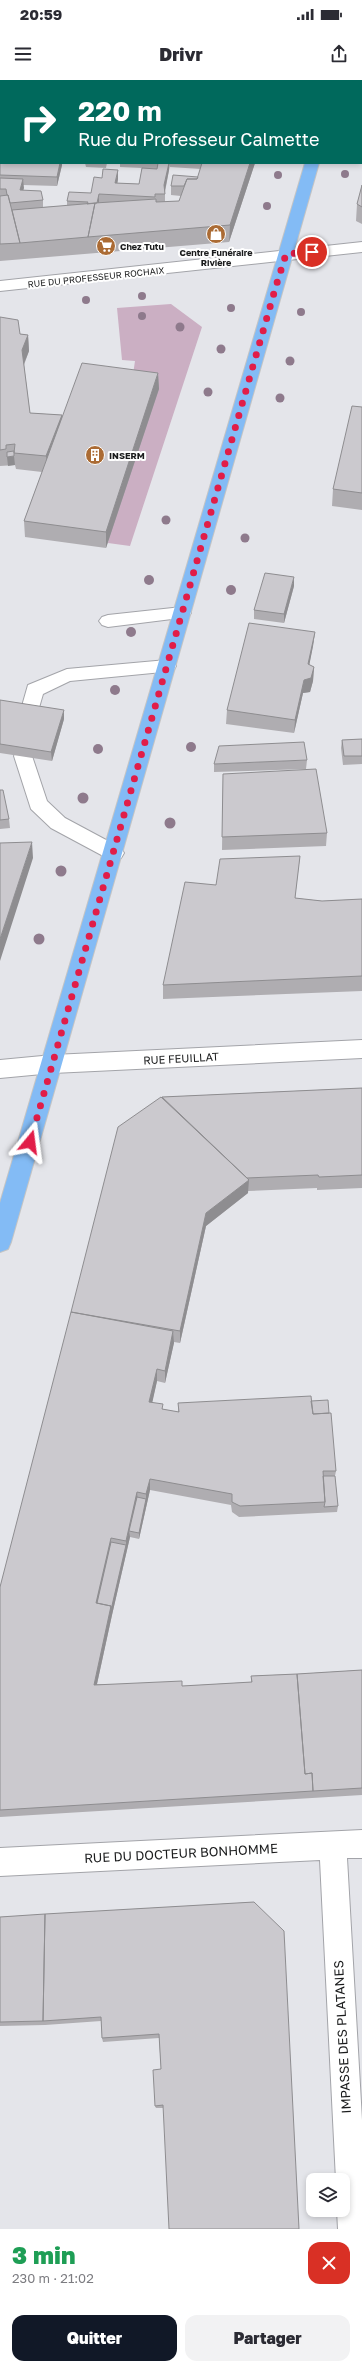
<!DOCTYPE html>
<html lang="fr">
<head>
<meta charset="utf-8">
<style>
  body { margin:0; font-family:"Golos Text",sans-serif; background:#f2f2f3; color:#2b2b33; height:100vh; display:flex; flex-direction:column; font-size:15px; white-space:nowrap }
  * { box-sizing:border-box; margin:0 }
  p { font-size:13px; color:#7c7c81 }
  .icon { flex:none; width:22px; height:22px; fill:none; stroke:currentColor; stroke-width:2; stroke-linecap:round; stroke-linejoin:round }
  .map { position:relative; height:2149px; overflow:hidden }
  .panel { display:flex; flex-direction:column; background:#fff; flex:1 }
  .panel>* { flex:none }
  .top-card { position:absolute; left:0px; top:0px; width:362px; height:84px; box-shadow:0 2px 6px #0003; background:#00695c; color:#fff; overflow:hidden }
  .fabs { position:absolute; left:306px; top:2093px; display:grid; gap:8px }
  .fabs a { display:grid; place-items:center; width:44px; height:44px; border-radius:8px; background:#fff; box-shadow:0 2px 6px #0003; font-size:20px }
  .pin { position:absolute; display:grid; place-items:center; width:34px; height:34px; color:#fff; margin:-17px; border:2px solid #fff; border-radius:50%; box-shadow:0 1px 4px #0007 }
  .me { position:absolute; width:44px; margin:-22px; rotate:16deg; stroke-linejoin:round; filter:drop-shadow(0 0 3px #0008) }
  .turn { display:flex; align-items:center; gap:14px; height:84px; padding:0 12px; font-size:18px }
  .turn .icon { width:52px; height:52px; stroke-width:2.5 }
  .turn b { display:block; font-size:28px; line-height:34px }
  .round { display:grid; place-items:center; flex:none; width:42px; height:42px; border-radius:12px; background:#f2f2f3 }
  .overview { display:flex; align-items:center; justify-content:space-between; height:68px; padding:0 12px }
  h1 { font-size:24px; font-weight:800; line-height:30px; color:#1e9e55 }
  .action { display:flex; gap:8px; margin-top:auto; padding:8px 12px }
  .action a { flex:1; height:46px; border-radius:12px; background:#111827; color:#fff; font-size:16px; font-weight:800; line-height:46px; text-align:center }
  .action a+a { background:#f2f2f3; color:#2b2b33 }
  .status { display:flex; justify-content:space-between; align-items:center; height:28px; padding:0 20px; background:#fff; direction:ltr }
  .status svg { height:11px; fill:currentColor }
  header { display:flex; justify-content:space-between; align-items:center; height:52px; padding:0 12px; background:#fff; font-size:18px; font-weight:800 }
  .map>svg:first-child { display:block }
  .green { fill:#cbafc3 }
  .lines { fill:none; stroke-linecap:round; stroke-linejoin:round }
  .service-casing { stroke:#a3a4a9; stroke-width:2 }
  .minor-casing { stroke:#a3a4a9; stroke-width:2 }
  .tertiary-casing { stroke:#a3a4a9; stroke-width:2 }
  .primary-casing { stroke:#c4c4c4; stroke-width:2 }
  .service { fill:#fff; fill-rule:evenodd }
  .minor { fill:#fff; fill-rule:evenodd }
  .tertiary { fill:#fff; fill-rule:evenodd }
  .primary { fill:#83bbf5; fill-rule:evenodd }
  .tree { fill:#8e7a8c }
  .wall { fill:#afadb1; fill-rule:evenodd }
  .shaded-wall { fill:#8e8d90 }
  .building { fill:#cbc9ce; stroke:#8e8d90 }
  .route { stroke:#e11d48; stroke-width:7; stroke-dasharray:0 12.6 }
  .labels { text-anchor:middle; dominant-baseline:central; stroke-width:4; stroke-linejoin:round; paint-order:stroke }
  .far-poi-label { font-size:9px; font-weight:bold; fill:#1b1c1d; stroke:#fff; text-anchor:start }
  .far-street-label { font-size:9px; fill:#1b1c1d; stroke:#fff }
  .street-label { font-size:11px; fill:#1b1c1d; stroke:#fff }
  .near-street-label { font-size:13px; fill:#1b1c1d; stroke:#fff }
</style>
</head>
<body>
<div class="status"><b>20:59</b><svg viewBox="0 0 49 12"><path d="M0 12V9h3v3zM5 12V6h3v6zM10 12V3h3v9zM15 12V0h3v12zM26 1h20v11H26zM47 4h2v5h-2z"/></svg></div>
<header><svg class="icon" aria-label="menu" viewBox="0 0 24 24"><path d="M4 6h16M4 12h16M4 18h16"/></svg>Drivr<svg class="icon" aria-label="share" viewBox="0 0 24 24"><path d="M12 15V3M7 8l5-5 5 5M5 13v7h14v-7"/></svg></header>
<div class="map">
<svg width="362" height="2149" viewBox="0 0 362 2149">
  <rect width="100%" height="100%" fill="#e4e5ea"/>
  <!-- green -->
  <path class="green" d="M171,224L202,247L130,466L108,463L135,281L122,280L117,228Z"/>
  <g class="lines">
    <!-- service casing -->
    <g class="service-casing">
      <path id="service" d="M182,527L188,529L191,533L188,537L108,547L102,545L99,541L102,537L108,535Z
        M167,580L173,581L176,586L173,591L70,601L43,614L36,638L29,640L22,638L20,633L28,605L67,589Z
        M23,669L30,671L32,676L47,721L65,738L121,768L124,773L121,778L114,780L107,778L51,748L31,729L14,676L16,671Z"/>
    </g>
    <!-- minor casing -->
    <g class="minor-casing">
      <path id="minor" d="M0,37H1V45H0Z
        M362,162V172L0,211V201Z
        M362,1750V1778H347L362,2040V2149H338L337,2130H343V2100H336L320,1780L0,1796V1768Z"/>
    </g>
    <!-- tertiary casing -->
    <g class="tertiary-casing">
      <path id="tertiary" d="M362,960V978L53,993L0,998V980L53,975Z"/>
    </g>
    <!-- primary casing -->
    <g class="primary-casing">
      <path id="primary" d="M327,0H341V1H327Z
        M305,83H319L11,1162L8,1169L0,1172V1123Z"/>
    </g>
    <!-- service -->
    <use href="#service" class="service"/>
    <!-- minor -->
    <use href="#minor" class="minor"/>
    <!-- tertiary -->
    <use href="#tertiary" class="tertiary"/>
    <!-- primary -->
    <use href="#primary" class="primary"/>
  </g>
  <!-- trees -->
  <g class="tree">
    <circle cx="345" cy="94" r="4"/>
    <circle cx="278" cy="95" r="4"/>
    <circle cx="267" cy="126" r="4"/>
    <circle cx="142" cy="216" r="4"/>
    <circle cx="86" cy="220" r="4"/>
    <circle cx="231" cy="228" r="4"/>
    <circle cx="301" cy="232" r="4"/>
    <circle cx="142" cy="236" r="4"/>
    <circle cx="180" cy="247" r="4.5"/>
    <circle cx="221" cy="269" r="4.5"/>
    <circle cx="290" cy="281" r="4.5"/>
    <circle cx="208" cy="312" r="4.5"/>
    <circle cx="280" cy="318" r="4.5"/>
    <circle cx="166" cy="440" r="4.5"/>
    <circle cx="245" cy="458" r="4.5"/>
    <circle cx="149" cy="500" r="5"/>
    <circle cx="231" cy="510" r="5"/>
    <circle cx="131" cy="552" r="5"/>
    <circle cx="115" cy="610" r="5"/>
    <circle cx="191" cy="667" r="5"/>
    <circle cx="98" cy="669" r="5"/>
    <circle cx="83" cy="718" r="5.5"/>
    <circle cx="170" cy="743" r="5.5"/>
    <circle cx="61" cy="791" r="5.5"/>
    <circle cx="39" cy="859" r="5.5"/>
  </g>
  <!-- wall -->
  <path class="wall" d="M0,0H85V1H1V29H0Z
    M94,0H182V1H94Z
    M0,73L1,83H62V85L57,106L23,105V110L43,120V127L67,126V121L91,113L102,98L118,90V99L117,103L139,104L142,88L120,87V83H255L229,162L0,181ZM170,85V87L201,89L198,97L171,106V115L181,116L179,121L165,122V112Z
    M85,83H107L106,88L86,87Z
    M362,105V144L356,141L357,124Z
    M0,237L20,254L28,255L29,271L24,285L30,333L62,335V337L158,293L159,309L106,468L25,457L24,441L42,392L16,389L15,385L0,386Z
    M362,327V430L332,426L333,409Z
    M294,506L284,543L254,539V530Z
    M315,552L313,566L309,585L314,587L313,601L310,612L303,613L294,653L226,644L227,630Z
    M0,620L64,639L52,681L0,673Z
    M362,659V684L343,685L341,668L342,660Z
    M307,680L306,689L214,692V684Z
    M223,694L327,753L326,766L222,770Z
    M0,710L9,739L10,748L0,749Z
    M300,776L295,818L322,821L362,819V911L163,919V905L216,805Z
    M362,1008V1108L317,1110V1108L248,1111V1113L206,1146L180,1263L174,1262L165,1303L157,1301L152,1322L163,1329L178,1332V1323L311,1321L329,1333L336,1391L335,1396L338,1426L337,1432L239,1437L232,1432L231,1425L150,1410L139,1459L130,1457L112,1535L97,1604L182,1606L251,1602V1596L297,1594L362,1590V1715L0,1737V1507L162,1017Z
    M254,1822L163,2028H156L155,2026L161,1989L159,1958L103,1962L102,1958L101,1941L45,1945L0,1946V1837Z"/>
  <!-- shaded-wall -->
  <path class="shaded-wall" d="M60,83H62V85L57,106V97Z
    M169,83V90L164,115V105Z
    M250,83H255L229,162L230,145Z
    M118,90V99L116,112L115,103Z
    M23,99L24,108L21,119L20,110Z
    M99,114V123L96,131Z
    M28,255L29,271L23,286L22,270Z
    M158,293L159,309L106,468V452Z
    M62,335L63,351L48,393L46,376Z
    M14,376L15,385L8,386L7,377Z
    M294,497V506L284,543V534Z
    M315,552L313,566L307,597L308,584Z
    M314,587L313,601L310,612L303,613L294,653L295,640L304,600Z
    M64,630V639L52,681L51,672Z
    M32,762L33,778L0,881V859Z
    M249,1100L248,1113L206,1146L180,1263V1251L206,1133Z
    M173,1251L174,1263L165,1303V1291Z
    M157,1289V1301L150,1333L149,1322Z
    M150,1399V1410L139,1459V1453L146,1419V1414Z
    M137,1412L138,1423L129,1451L130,1457L112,1535L95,1613L94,1605L111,1526L126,1465V1461Z
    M111,1458V1468L98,1527L96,1523Z"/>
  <!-- building -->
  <path class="building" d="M0,0H82L81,1L44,0V1H1V15H0Z
    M104,0H177L176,1H115Z
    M0,73H1V83H60L57,97L0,95Z
    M158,83H169L164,105L165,114H155V117L99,114L97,123L87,124L88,122L67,121L69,112L91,113L94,97L102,98L103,89L118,90L115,103L139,104L142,88L157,89Z
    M202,83H250L230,145L88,157L95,123L156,119V122L179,121L187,99H197Z
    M173,95L198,97L197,99H187L184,106H171Z
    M0,98L23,99L20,110L41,111L43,120L10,123L8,115H7L6,109H0Z
    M362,105V127L357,124Z
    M8,115L20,163L0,164V116Z
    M95,123L88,157L20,163L12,130Z
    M0,237L18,240L20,254L28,255L22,270L30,333L62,335L46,376L14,373L15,364L6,365V369L0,370Z
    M82,283L158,293L106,452L24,441Z
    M352,326L362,327V413L333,409Z
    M14,371V376L7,377V372Z
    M265,493L294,497L284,534L254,530Z
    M249,543L315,552L308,584L314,587L311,598L304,600L295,640L227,630Z
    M0,620L64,630L51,672L0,664Z
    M362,659V676H344L342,660Z
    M304,662L307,680L214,684L219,666Z
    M316,689L327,753L222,757L223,694Z
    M0,710H3L9,739L0,740Z
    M32,762L0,859V763Z
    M300,776L295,818L322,821L362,819V896L163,905L185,802L216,805L220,779Z
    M362,1008V1095L319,1097L318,1095L247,1098L162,1017Z
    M161,1017L249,1100L206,1133L180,1251L71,1232L118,1047Z
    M71,1232L173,1251L165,1291L157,1289L149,1322L163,1324L162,1329L179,1332L178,1323L311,1316L313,1334L331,1333L336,1391H323L325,1422L240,1426L232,1422V1414L150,1399L146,1414L137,1412L126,1461L111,1458L96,1523L111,1526L94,1605L182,1601V1606L252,1602L251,1596L297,1594L305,1694L312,1693L313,1711L0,1730V1507Z
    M328,1320L329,1333L313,1334L311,1321Z
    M323,1396H335L338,1426L324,1427L325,1422Z
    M137,1417L146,1419L139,1453L129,1451Z
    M111,1462L126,1465L111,1530V1526L97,1523Z
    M362,1590V1708L313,1711L312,1693L305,1694L297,1594Z
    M254,1822L284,1851L299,2149H169L163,2025L155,2026L153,1990L161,1989L159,1954L102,1958L101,1937L43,1941L45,1834Z
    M45,1834L43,1941L0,1942V1837Z"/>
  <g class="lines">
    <!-- route -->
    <path class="route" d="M30,1062L276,206L286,174L312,172"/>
  </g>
  <!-- icons -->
  <defs>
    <g id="shop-disc" transform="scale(1)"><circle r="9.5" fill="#ab6b34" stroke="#fff"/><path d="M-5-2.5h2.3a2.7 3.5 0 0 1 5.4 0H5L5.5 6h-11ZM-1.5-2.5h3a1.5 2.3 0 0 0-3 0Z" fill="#fff"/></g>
    <g id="supermarket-disc" transform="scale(1)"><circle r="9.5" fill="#ab6b34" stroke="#fff"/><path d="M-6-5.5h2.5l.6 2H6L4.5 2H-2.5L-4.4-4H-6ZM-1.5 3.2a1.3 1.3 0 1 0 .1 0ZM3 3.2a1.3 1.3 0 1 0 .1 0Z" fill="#fff"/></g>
    <g id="building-disc" transform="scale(1)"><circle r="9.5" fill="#ab6b34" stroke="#fff"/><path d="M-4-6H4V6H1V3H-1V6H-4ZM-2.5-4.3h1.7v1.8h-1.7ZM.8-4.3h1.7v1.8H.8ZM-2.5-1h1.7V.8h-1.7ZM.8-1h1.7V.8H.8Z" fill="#fff"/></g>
  </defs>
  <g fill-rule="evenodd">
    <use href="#shop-disc" x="216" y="154"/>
    <use href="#supermarket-disc" x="106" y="166"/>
    <use href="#building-disc" x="95" y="375"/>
  </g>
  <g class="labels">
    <!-- far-poi labels -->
    <g class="far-poi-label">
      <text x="120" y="166">Chez Tutu</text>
      <text x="216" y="172" text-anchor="middle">Centre Funéraire<tspan x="216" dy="10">Rivière</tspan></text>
      <text x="109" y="375">INSERM</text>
    </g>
    <!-- far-street labels -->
    <g class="far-street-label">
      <text transform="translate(96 197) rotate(-6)">RUE DU PROFESSEUR ROCHAIX</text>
    </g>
    <!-- street labels -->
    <g class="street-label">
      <text transform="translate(181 978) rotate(-3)">RUE FEUILLAT</text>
    </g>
    <!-- near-street labels -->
    <g class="near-street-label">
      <text transform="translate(181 1773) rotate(-3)">RUE DU DOCTEUR BONHOMME</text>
      <text transform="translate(342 1957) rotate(-93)">IMPASSE DES PLATANES</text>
    </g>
  </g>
</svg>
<div class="fabs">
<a><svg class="icon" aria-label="layers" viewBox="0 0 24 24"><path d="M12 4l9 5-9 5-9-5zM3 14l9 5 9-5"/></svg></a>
</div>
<div class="pin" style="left:312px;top:172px;background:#d93025"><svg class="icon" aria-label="arrive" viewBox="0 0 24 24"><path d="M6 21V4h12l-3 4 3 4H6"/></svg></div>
<svg class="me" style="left:30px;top:1062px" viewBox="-20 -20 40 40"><path d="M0-17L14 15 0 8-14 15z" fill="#e11d48" stroke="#fff" stroke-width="4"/></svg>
<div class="top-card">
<div class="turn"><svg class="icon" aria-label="right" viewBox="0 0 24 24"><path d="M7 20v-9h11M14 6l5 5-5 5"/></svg><div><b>220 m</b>Rue du Professeur Calmette</div></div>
</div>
</div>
<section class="panel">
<div class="overview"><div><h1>3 min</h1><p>230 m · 21:02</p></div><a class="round" style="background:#d93025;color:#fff"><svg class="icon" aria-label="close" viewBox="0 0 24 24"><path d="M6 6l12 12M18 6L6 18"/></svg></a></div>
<div class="action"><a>Quitter</a><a>Partager</a></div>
</section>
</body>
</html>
